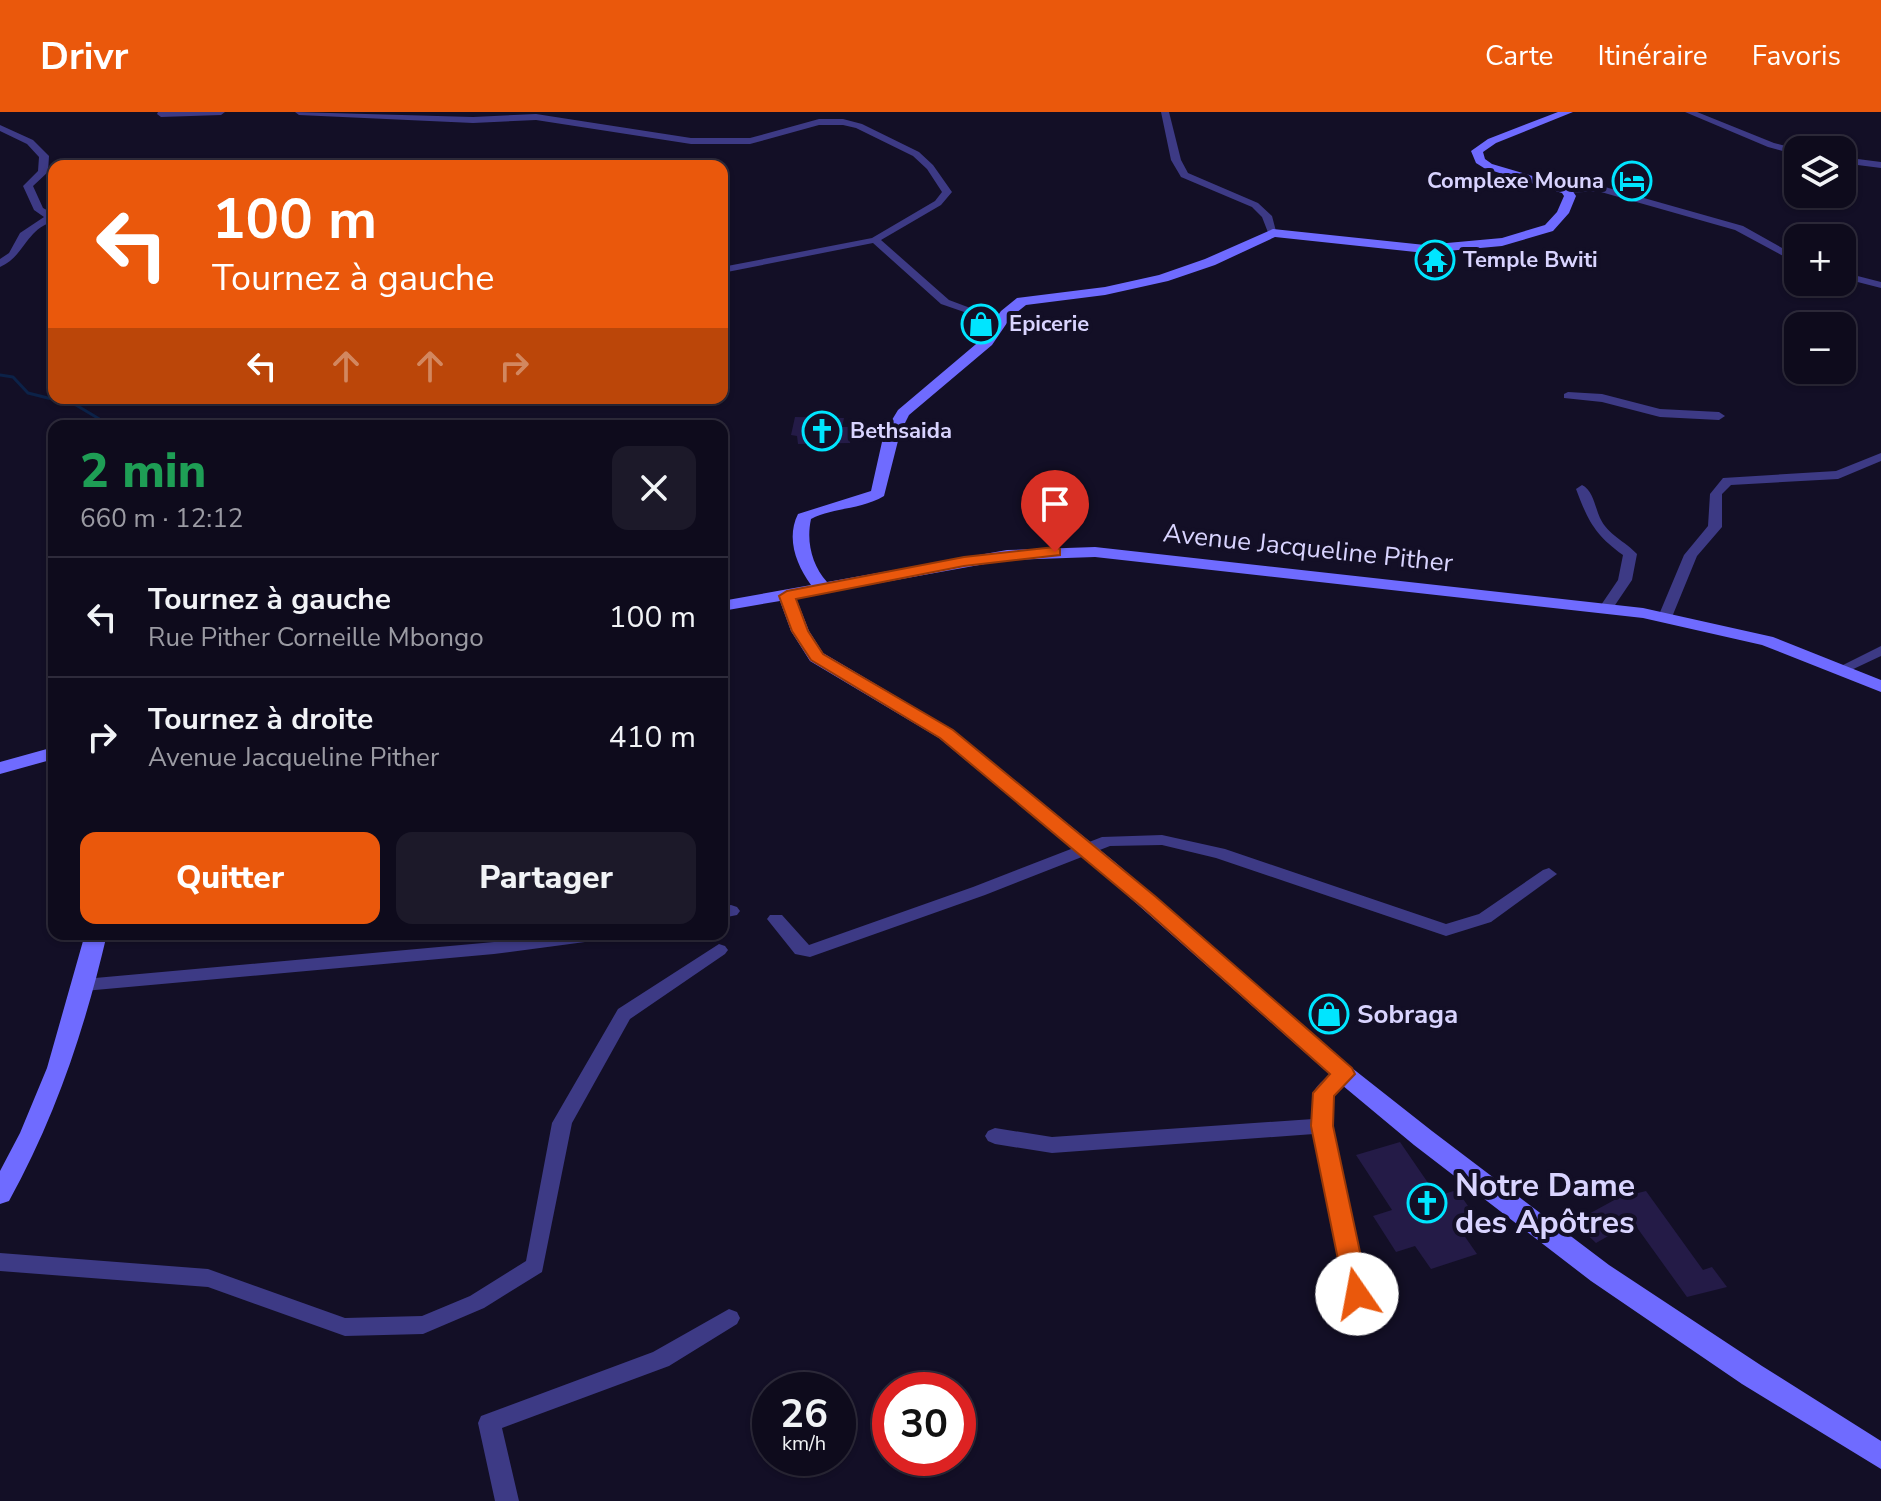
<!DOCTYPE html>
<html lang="fr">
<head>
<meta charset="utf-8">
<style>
  body { margin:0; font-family:"Nunito Sans",sans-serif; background:#1c1929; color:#f1f3f6; height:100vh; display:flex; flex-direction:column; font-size:30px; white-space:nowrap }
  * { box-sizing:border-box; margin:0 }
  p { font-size:26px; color:#9b9ba3 }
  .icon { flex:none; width:44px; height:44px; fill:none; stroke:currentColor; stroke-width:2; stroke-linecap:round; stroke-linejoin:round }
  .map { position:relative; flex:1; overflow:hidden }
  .details { position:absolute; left:48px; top:308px; width:680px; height:520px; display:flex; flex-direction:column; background:#0e0b1c; border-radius:16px; box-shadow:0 2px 6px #0004,0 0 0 2px #2e2b3b }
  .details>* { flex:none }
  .hud { position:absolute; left:48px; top:48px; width:680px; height:244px; border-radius:16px; box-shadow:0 2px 6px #0004,0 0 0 2px #2e2b3b; background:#ea580c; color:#fff; overflow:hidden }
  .controls { position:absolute; left:1784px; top:24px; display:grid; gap:16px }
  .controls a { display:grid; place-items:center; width:72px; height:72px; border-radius:16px; background:#0e0b1c; box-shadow:0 2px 6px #0004,0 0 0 2px #2e2b3b; font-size:40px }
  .speed { position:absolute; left:752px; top:1260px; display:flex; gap:16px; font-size:40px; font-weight:700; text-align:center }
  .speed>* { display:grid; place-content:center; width:104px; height:104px; border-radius:50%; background:#0e0b1c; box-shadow:0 2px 6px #0004,0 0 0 2px #2e2b3b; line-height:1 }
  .speed small { font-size:20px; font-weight:400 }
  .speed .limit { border:12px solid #d22; background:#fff; color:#111 }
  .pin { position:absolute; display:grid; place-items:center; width:68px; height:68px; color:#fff; margin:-82px -34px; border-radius:50% 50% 50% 0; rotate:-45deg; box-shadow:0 0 8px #0007 }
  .pin .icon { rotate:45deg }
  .me { position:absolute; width:88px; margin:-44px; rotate:348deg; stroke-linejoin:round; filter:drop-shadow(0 0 6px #0008) }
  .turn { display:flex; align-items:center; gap:28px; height:168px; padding:0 32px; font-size:36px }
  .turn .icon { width:104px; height:104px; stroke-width:2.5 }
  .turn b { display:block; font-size:56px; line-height:68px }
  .lanes { display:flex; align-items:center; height:76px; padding:0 32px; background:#0003; justify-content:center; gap:40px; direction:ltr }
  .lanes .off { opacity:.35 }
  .round { display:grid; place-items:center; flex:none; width:84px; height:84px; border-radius:16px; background:#1c1929 }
  .overview { display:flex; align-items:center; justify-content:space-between; height:136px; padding:0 32px }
  h1 { font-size:48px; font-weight:800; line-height:60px; color:#1e9e55 }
  .cta { display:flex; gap:16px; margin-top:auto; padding:16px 32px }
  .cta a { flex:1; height:92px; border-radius:16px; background:#ea580c; color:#fff; font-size:32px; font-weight:800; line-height:92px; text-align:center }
  .cta a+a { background:#1c1929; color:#f1f3f6 }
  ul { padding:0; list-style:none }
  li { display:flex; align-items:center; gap:24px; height:120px; padding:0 32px; border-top:2px solid #2e2b3b }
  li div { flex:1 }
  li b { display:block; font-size:30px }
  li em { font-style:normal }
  header { display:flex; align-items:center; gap:48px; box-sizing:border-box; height:112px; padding:0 40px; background:#ea580c; color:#fff }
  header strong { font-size:38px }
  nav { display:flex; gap:44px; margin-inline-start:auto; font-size:28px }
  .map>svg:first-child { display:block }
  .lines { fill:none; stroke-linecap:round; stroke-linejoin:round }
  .stream { stroke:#0c2248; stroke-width:3 }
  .building { fill:#241b47 }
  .street { fill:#3d3a85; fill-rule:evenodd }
  .secondary { fill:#6f6bff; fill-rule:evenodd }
  .route { fill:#ea580c; stroke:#983908; stroke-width:2 }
  .labels { text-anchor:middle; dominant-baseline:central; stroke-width:8; stroke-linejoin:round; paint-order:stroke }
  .far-poi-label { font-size:22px; font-weight:bold; fill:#d9d4ff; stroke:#130f26; text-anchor:start }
  .street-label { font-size:26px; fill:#d9d4ff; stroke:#130f26 }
  .poi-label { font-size:26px; font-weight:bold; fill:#d9d4ff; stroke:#130f26; text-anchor:start }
  .near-poi-label { font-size:32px; font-weight:bold; fill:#d9d4ff; stroke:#130f26; text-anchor:start }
</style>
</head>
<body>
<header>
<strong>Drivr</strong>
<nav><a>Carte</a><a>Itinéraire</a><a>Favoris</a></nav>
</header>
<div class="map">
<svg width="1881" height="1389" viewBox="0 0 1881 1389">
  <rect width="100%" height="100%" fill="#130f26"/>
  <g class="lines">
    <!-- stream -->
    <path class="stream" d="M0,263L13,265L28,281L76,293L111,314"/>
  </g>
  <!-- building -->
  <path class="building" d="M795,305L844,306L842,315H853L850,331L798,332L797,324L791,323Z
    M1400,1030L1437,1084L1457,1078L1481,1113L1461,1119L1477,1142L1431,1157L1415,1134L1396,1140L1373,1104L1392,1098L1356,1043Z
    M1646,1079L1703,1158L1712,1155L1727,1175L1687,1185L1633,1110L1596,1131L1574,1110L1618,1086Z"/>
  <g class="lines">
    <!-- street -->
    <path class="street" d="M158,0H225L221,3L161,5L157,2Z
      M295,0L473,5L536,2L691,26H750L819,7H843L862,12L919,40L933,53L952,80L941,93L881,128L949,188L1005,209L996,211L941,192L873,131L722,161V155L872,126L935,89L942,80L927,57L913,44L856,16L843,13H819L750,32H691L536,8L473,11L299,3Z
      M1161,0H1169L1181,48L1188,61L1258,91L1272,104L1277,123H1269L1262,105L1252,95L1181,65L1171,48Z
      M1685,0H1697L1774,31L1801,38H1798V43L1768,35Z
      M0,13L33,28L49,44L48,60L33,74L43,96L54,102V109C25,118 25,144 0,155V147L9,141L20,121L44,105L34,98L23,74L38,59L39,45L27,32L0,19Z
      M1842,45L1881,50V56L1842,51Z
      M1586,72L1605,75L1743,114L1798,145V152L1735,118L1601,80C1589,78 1570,83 1561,78Z
      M1842,160L1881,170V176L1842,166Z
      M1568,280L1602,282L1660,297L1719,300L1725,304L1719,308L1660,305L1602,290L1564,286V282Z
      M1881,341V349L1838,367L1731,373L1722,382V415L1697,444L1672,505L1670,508H1660L1658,505L1684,443L1708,414L1710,382L1723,366L1836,359Z
      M1582,373C1593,378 1595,395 1600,406C1608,423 1625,429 1637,442L1632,468L1611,499L1606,500L1599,496L1618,468L1623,443C1595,423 1588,409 1576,377Z
      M1881,534V544L1847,560H1837L1835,557Z
      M1162,723L1225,737L1446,812L1479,802L1543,758L1549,756L1557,762L1491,810L1446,824L1216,746L1162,733L1110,734L985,783L810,845L795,842L767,807L770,803H782L809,833L973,775L1102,725Z
      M731,793L737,795L740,799L737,803L722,806V794Z
      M554,822H609L606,826L600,828L494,842L84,879L78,878L75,873L78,868L84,867L494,830Z
      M719,832L725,834L728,838L725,842L630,907L572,1011L542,1160L484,1196L423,1222L345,1224L208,1175L0,1159V1141L208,1157L345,1206L422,1204L470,1184L526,1149L552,1011L618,897Z
      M1344,955L1351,957L1353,962L1332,984V1014L1373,1210L1370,1216L1362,1219L1354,1216L1351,1210L1314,1022L1052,1041L995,1032L988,1029L985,1024L988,1019L995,1016L1052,1025L1313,1007C1313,999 1311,988 1314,980C1317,971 1335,958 1344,955Z
      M729,1197L737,1200L740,1206L737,1212L669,1254L502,1316L519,1389H495L478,1311L481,1304L653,1240Z"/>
    <!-- secondary -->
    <path class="secondary" d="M1558,0H1573L1496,31L1483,40L1485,47L1492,52L1570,75L1576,84L1569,101L1553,119L1502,134L1425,141L1275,125L1215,153L1168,169L1105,183L1026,193L1011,205L992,233L909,303L900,321L884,384C861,398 834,395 811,407C806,430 812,453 827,470L1007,438L1095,435L1643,496L1773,525L1881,568V580L1762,533L1643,506L1095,445L1007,448L796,486L809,519L823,541L953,618L1116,751L1352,956L1432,1019L1609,1153L1762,1254L1881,1329V1357L1742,1272L1591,1169L1414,1033L1336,968L1102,761L939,626L810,549L791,519L780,489L722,499V489L811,473C796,452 786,426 798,402L871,379L884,321L898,298L982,227L1001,199L1017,186L1105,175L1159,163L1205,147L1273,117L1425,133L1502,126L1545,113L1557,100L1564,84L1562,81L1484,56L1476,51L1471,39L1488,27Z
      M54,635V647L0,662V650Z
      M85,822H107C85,916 56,1004 9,1089L0,1092V1059L20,1021L47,956Z"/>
  </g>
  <!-- route -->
  <path class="route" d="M1055,435L1060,437V443L964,454L796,487L808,519L823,542L953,618L1156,785L1352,956L1355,962L1334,984L1333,1014L1369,1182L1365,1189L1357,1192L1348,1189L1345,1182L1311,1014L1313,981L1330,962L1142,795L940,626L811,548L792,519L779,484L787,479L964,445Z"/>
  <!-- icons -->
  <defs>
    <g id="hotel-ring" transform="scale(2)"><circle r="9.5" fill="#130f26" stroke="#00e5ff" stroke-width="1.5"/><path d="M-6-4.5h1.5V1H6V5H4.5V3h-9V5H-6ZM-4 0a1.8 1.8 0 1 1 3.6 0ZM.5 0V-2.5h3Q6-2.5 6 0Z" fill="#00e5ff"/></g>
    <g id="temple-ring" transform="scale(2)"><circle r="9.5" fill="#130f26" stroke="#00e5ff" stroke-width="1.5"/><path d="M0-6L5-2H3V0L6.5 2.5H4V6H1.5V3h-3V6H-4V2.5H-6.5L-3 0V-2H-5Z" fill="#00e5ff"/></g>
    <g id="shop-ring" transform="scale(2)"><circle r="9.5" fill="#130f26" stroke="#00e5ff" stroke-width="1.5"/><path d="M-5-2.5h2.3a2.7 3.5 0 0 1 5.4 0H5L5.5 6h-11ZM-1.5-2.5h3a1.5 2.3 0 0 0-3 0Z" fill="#00e5ff"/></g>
    <g id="church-ring" transform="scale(2)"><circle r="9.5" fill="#130f26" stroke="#00e5ff" stroke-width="1.5"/><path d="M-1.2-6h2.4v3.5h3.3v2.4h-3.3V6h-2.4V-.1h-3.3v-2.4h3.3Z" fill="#00e5ff"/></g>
  </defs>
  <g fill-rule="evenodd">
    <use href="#hotel-ring" x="1632" y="69"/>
    <use href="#temple-ring" x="1435" y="148"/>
    <use href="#shop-ring" x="981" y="212"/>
    <use href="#church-ring" x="822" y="319"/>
    <use href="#shop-ring" x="1329" y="902"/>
    <use href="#church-ring" x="1427" y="1091"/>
  </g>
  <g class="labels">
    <!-- far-poi labels -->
    <g class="far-poi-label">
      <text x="1604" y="69" text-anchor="end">Complexe Mouna</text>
      <text x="1463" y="148">Temple Bwiti</text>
      <text x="1009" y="212">Epicerie</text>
      <text x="850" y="319">Bethsaida</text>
    </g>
    <!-- street labels -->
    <g class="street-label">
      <text transform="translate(1308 436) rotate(6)">Avenue Jacqueline Pither</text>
    </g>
    <!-- poi labels -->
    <g class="poi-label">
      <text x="1357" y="902">Sobraga</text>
    </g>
    <!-- near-poi labels -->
    <g class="near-poi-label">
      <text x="1455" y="1073">Notre Dame<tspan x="1455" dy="37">des Apôtres</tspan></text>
    </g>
  </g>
</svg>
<div class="controls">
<a><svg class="icon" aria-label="layers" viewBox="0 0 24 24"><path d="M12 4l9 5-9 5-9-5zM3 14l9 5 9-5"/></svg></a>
<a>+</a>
<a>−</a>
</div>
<div class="speed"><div>26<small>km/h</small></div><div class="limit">30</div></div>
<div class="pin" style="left:1055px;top:440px;background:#d93025"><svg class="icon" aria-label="arrive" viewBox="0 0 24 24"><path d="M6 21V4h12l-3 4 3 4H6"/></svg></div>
<svg class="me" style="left:1357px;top:1182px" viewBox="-20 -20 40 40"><circle r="19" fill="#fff"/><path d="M0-13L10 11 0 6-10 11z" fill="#ea580c"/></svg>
<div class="hud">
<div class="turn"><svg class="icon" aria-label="left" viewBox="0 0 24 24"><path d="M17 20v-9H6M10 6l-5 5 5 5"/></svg><div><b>100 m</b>Tournez à gauche</div></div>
<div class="lanes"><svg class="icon" aria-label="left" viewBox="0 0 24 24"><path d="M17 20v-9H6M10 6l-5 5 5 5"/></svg><svg class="icon off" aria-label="ahead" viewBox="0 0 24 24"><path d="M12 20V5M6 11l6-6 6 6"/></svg><svg class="icon off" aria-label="ahead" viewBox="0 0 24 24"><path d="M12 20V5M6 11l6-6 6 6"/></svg><svg class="icon off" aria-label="right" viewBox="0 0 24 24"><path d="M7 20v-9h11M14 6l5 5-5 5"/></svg></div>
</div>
<section class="details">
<div class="overview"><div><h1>2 min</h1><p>660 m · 12:12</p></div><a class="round"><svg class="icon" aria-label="close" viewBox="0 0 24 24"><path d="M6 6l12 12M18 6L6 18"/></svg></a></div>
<ul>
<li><svg class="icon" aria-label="left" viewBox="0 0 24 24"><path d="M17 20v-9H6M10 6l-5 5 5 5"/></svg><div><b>Tournez à gauche</b><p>Rue Pither Corneille Mbongo</p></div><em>100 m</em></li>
<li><svg class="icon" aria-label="right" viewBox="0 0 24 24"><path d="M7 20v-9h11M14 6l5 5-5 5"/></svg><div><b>Tournez à droite</b><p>Avenue Jacqueline Pither</p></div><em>410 m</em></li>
</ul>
<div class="cta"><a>Quitter</a><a>Partager</a></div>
</section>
</div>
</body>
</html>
